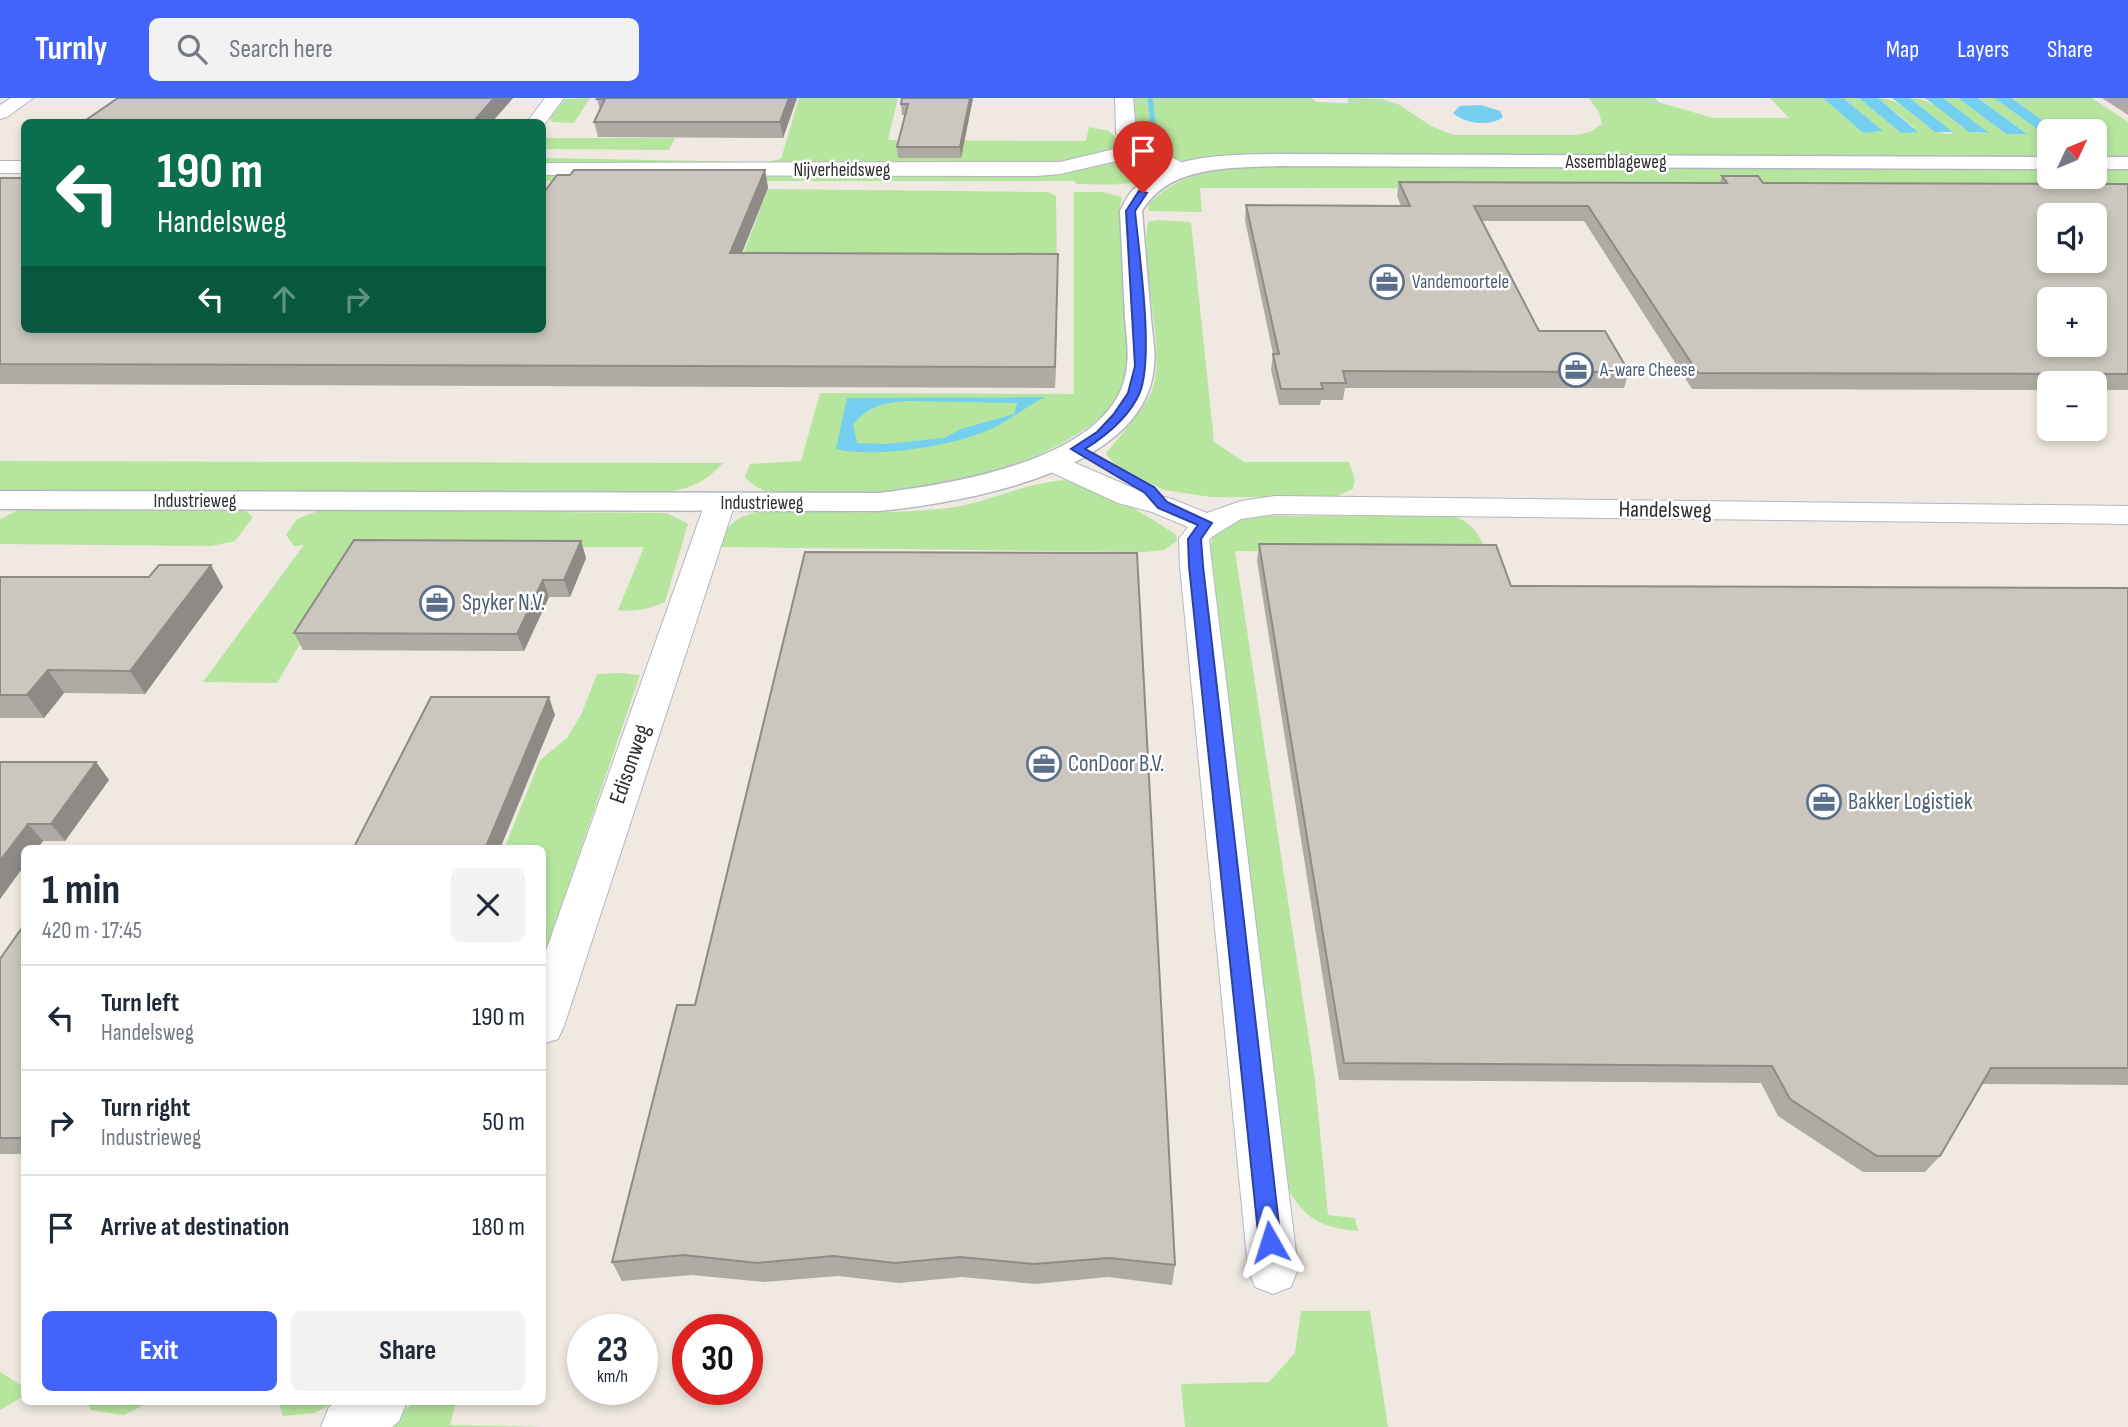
<!DOCTYPE html>
<html lang="en">
<head>
<meta charset="utf-8">
<style>
  body { margin:0; font-family:"Sofia Sans Condensed",sans-serif; background:#f2f2f3; color:#1f2937; height:100vh; display:flex; flex-direction:column; font-size:26px; white-space:nowrap }
  * { box-sizing:border-box; margin:0 }
  p { font-size:23px; color:#747a83 }
  .icon { flex:none; width:38px; height:38px; fill:none; stroke:currentColor; stroke-width:2; stroke-linecap:round; stroke-linejoin:round }
  .map { position:relative; flex:1; overflow:hidden }
  .side { position:absolute; left:21px; top:747px; width:525px; height:560px; display:flex; flex-direction:column; background:#fff; border-radius:10px; box-shadow:0 4px 10px #0003 }
  .side>* { flex:none }
  .hud { position:absolute; left:21px; top:21px; width:525px; height:214px; border-radius:10px; box-shadow:0 4px 10px #0003; background:#0b6e4f; color:#fff; overflow:hidden }
  .needle { width:46px; rotate:46deg }
  .controls { position:absolute; left:2037px; top:21px; display:grid; gap:14px }
  .controls a { display:grid; place-items:center; width:70px; height:70px; border-radius:10px; background:#fff; box-shadow:0 4px 10px #0003; font-size:35px }
  .speed { position:absolute; left:567px; top:1216px; display:flex; gap:14px; font-size:35px; font-weight:700; text-align:center }
  .speed>* { display:grid; place-content:center; width:91px; height:91px; border-radius:50%; background:#fff; box-shadow:0 4px 10px #0003; line-height:1 }
  .speed small { font-size:18px; font-weight:400 }
  .speed .limit { border:10px solid #d22; background:#fff; color:#111 }
  .pin { position:absolute; display:grid; place-items:center; width:60px; height:60px; color:#fff; margin:-72px -30px; border-radius:50% 50% 50% 0; rotate:-45deg; box-shadow:0 0 7px #0007 }
  .pin .icon { rotate:45deg }
  .me { position:absolute; width:77px; margin:-38px; rotate:354deg; stroke-linejoin:round; filter:drop-shadow(0 0 5px #0008) }
  .turn { display:flex; align-items:center; gap:24px; height:147px; padding:0 21px; font-size:32px }
  .turn .icon { width:91px; height:91px; stroke-width:2.5 }
  .turn b { display:block; font-size:49px; line-height:60px }
  .lanes { display:flex; align-items:center; height:66px; padding:0 21px; background:#0003; justify-content:center; gap:35px; direction:ltr }
  .lanes .off { opacity:.35 }
  .round { display:grid; place-items:center; flex:none; width:74px; height:74px; border-radius:10px; background:#f2f2f3 }
  .summary { display:flex; align-items:center; justify-content:space-between; height:119px; padding:0 21px }
  h1 { font-size:42px; font-weight:700; line-height:52px }
  .primary-button { display:flex; gap:14px; margin-top:auto; padding:14px 21px }
  .primary-button a { flex:1; height:80px; border-radius:10px; background:#4264fb; color:#fff; font-size:28px; font-weight:700; line-height:80px; text-align:center }
  .primary-button a+a { background:#f2f2f3; color:#1f2937 }
  ul { padding:0; list-style:none }
  li { display:flex; align-items:center; gap:21px; height:105px; padding:0 21px; border-top:2px solid #e0e1e3 }
  li div { flex:1 }
  li b { display:block; font-size:26px }
  li em { font-style:normal }
  header { display:flex; align-items:center; gap:42px; box-sizing:border-box; height:98px; padding:0 35px; background:#4264fb; color:#fff }
  header strong { font-size:33px }
  nav { display:flex; gap:38px; margin-inline-start:auto; font-size:24px }
  .search { width:490px; height:63px; background:#f2f2f3; display:flex; align-items:center; gap:18px; box-sizing:border-box; padding:0 24px; border-radius:10px; color:#747a83; font-size:26px }
  .map>svg:first-child { display:block }
  .green { fill:#b6e59e }
  .water { fill:#75cff0; fill-rule:evenodd }
  .lines { fill:none; stroke-linecap:round; stroke-linejoin:round }
  .stream { stroke:#75cff0; stroke-width:5 }
  .minor-casing { stroke:#b4b7c1; stroke-width:2 }
  .tertiary-casing { stroke:#b4b7c1; stroke-width:3 }
  .minor { fill:#fff; fill-rule:evenodd }
  .tertiary { fill:#fff; fill-rule:evenodd }
  .wall { fill:#afaba4 }
  .shaded-wall { fill:#8e8b86 }
  .building { fill:#cbc7bf; stroke:#8e8b86; stroke-width:2; fill-rule:evenodd }
  .route { fill:#4264fb; stroke:#2b41a3; stroke-width:2 }
  .labels { text-anchor:middle; dominant-baseline:central; stroke-width:5; stroke-linejoin:round; paint-order:stroke }
  .far-street-label { font-size:19px; fill:#2e2e2e; stroke:#fff }
  .far-service-label { font-size:19px; fill:#4e5e75; stroke:#fff; text-anchor:start }
  .street-label { font-size:23px; fill:#2e2e2e; stroke:#fff }
  .service-label { font-size:23px; fill:#4e5e75; stroke:#fff; text-anchor:start }
</style>
</head>
<body>
<header>
<strong>Turnly</strong>
<div class="search"><svg class="icon" aria-label="search" viewBox="0 0 24 24"><circle cx="10" cy="10" r="6"/><path d="M15 15l6 6"/></svg>Search here</div>
<nav><a>Map</a><a>Layers</a><a>Share</a></nav>
</header>
<div class="map">
<svg width="2128" height="1329" viewBox="0 0 2128 1329">
  <rect width="100%" height="100%" fill="#efe9e1"/>
  <!-- green -->
  <path class="green" d="M590,0L574,25L552,24L550,20L565,1Z
    M799,0H898L888,42L1086,43L1089,29L1109,33L1121,45L1113,52L1050,66L543,67L542,60L765,64L781,61Z
    M1134,0H1311L1317,4L1348,5V0L1382,1L1398,6L1431,28L1453,37H1576L1590,34L1602,26L1599,14L1589,0H1655L1658,4L1713,20H1789L1770,0H1823L1863,35L1882,33L1843,0H1859L1901,35L1915,30L1878,0C1908,0 1921,36 1951,36L1953,34L1910,0C1945,0 1954,39 1988,35L1943,0H1958L2006,36L2026,35L1978,0H1994L2044,36H2049V61H1632L1195,65C1178,63 1142,54 1137,34C1134,24 1135,11 1134,0Z
    M2011,0H2092L2128,24V62L2095,61V33H2058Z
    M543,40H675L669,52L543,51Z
    M1129,60L1158,65L1160,75C1134,90 1106,86 1076,86L1075,83H543V76L1019,77Z
    M1336,67L2049,69V79H2095V70H2128V91L1200,90L1202,114L1149,113L1148,107C1194,57 1274,68 1336,67Z
    M768,91L1048,94L1056,98L1057,173L737,172Z
    M1074,94H1102L1122,99L1119,113C1122,148 1137,260 1125,287C1113,313 1089,330 1064,344C992,383 921,393 840,396C809,398 767,405 745,379L750,366L801,363L820,295L1074,296Z
    M1157,122L1191,124L1214,344L1244,364H1349L1355,382L1353,391L1333,400L1211,399L1164,392L1117,368L1106,356C1119,338 1142,314 1151,295C1168,255 1139,172 1148,124Z
    M0,363L723,365C697,394 674,393 638,397L0,394Z
    M1065,382C1104,392 1143,414 1176,437L1177,443L1164,452L1144,454L718,449C725,432 732,421 750,416C777,408 809,413 836,414C871,415 905,414 939,411C982,408 1021,385 1065,382Z
    M23,410L232,411L246,413L253,419L235,443L211,448L0,446V421Z
    M320,412L667,415L688,426L665,504C650,511 635,514 618,512L644,449H535L355,453L277,585L203,584L304,447L294,448L286,437L297,421Z
    M1261,418H1454C1474,426 1479,437 1488,456L1235,453L1315,982L1328,1117L1355,1120L1358,1133C1317,1129 1304,1120 1284,1084L1209,455L1213,436L1234,423Z
    M621,575L640,577L543,862L542,751H504L540,662L567,640L581,617L597,576Z
    M1301,1213H1370L1388,1329H1185L1181,1286L1269,1284L1295,1255Z
    M0,1274L24,1289V1298L0,1312Z
    M88,1304H150L124,1317L90,1312Z
    M278,1304H336L314,1315L283,1318Z
    M415,1304H456L450,1327L545,1329H383Z"/>
  <!-- water -->
  <path class="water" d="M1823,0H1843L1883,33L1863,35Z
    M1859,0H1878L1918,34L1901,35Z
    M1892,0H1910L1953,34H1935Z
    M1925,0H1943L1989,35L1969,34Z
    M1958,0H1978L2027,36H2006Z
    M1994,0H2011L2058,33L2044,36Z
    M1481,7L1500,13L1503,19C1490,29 1465,26 1453,15L1460,8Z
    M1045,299C1029,307 1015,318 999,327C964,347 875,361 836,351L847,300ZM908,303L1017,305V306L1014,316L961,331L944,340L884,346L857,345L853,326C869,308 884,304 908,303Z"/>
  <g class="lines">
    <!-- stream -->
    <path class="stream" d="M1150,0L1154,35"/>
    <!-- minor casing -->
    <g class="minor-casing">
      <path id="minor" d="M11,0H33L7,19L0,21V7Z
        M545,0H564L543,28L542,24H527Z
        M1115,0H1133L1136,34L1147,47L1191,69L1194,73L1191,77H1177L1138,58L1060,76L1036,78L542,77V65L1060,64L1127,48L1116,35Z
        M0,63H24V75H0Z
        M1052,355L1138,392L1172,401L1207,415L1241,403L1275,398L2128,408V426L1275,416L1241,421L1213,438L1209,442L1212,468L1298,1171L1291,1189L1273,1196L1255,1189L1248,1171L1180,468L1179,441L1188,429L1152,414L1118,405L1042,370L1038,364L1042,358Z
        M720,396L730,399L735,405L564,928L558,941L542,946V864L705,405L710,399Z
        M337,1304H407L399,1323L392,1329H321L329,1309Z"/>
    </g>
    <!-- tertiary casing -->
    <g class="tertiary-casing">
      <path id="tertiary" d="M1277,56L2049,59V71L1277,68C1230,70 1169,67 1142,113C1145,149 1148,184 1151,220C1152,235 1156,253 1154,268C1146,375 962,404 880,413L0,411V393L880,395C952,386 1120,361 1127,267C1129,252 1126,235 1125,219C1123,184 1122,148 1120,113C1124,105 1128,96 1135,90C1170,55 1232,57 1277,56Z
        M2095,59H2128V71H2095Z"/>
    </g>
    <!-- minor -->
    <use href="#minor" class="minor"/>
    <!-- tertiary -->
    <use href="#tertiary" class="tertiary"/>
  </g>
  <!-- wall -->
  <path class="wall" d="M118,0H513L492,24H87L86,22Z
    M598,0H797L783,40L598,39L594,24L600,12L597,1Z
    M973,0L961,60H898L897,49L906,17H902L901,6Z
    M2102,0H2128V17Z
    M765,72L768,90L742,155L1058,156L1055,290L0,286V80L24,231Z
    M1722,78L1763,85L2128,86V292H2095V285H2049V292L1692,291L1584,123H1482L1539,233L1629,274L1624,290H1345L1343,302H1321L1320,307H1279L1271,272L1273,256L1245,122L1246,107L1401,108L1397,98L1399,84L1720,85Z
    M581,443L586,460L570,499H549L524,553L303,552L294,535Z
    M1259,446L1511,488L2128,490V987L1982,986L1940,1058L1925,1074H1863L1778,1018L1761,985L1339,982L1257,463Z
    M211,467L223,489L145,596L64,595L44,620H0V479H149Z
    M0,664H96L109,682L65,743H43L24,751V768L0,801Z
    M24,827V1056H0V861Z
    M677,907L1175,1167L1172,1187L1108,1179L1035,1186L962,1179L899,1185L838,1178L764,1184L692,1177L622,1183L612,1164Z"/>
  <!-- shaded-wall -->
  <path class="shaded-wall" d="M494,0H513L492,24H475L474,23Z
    M789,0H797L783,40L780,24Z
    M970,0H973L961,60L960,49Z
    M765,72L768,90L734,174L730,155Z
    M1058,156V175L1055,290V269Z
    M581,443L586,460L570,499L564,482Z
    M211,467L223,489L145,596L130,573Z
    M543,482L549,499L524,553L517,536Z
    M48,572L64,595L44,620L27,597Z
    M549,599L555,617L500,751H485Z
    M96,664L109,682L65,743L51,726Z
    M28,726L43,743L37,751H24V768L0,801V763Z"/>
  <!-- building -->
  <path class="building" d="M118,0H494L474,23L352,22L350,24H288L291,22H86Z
    M598,0H789L780,24H594L605,1H597Z
    M902,0H970L960,49H897L908,6H901Z
    M574,72H765L730,155L1058,156L1055,269L0,266V80H24V231H542V97L557,77H570Z
    M1722,78H1758L1763,85L2128,86V276L1698,275L1588,108H1474L1539,233H1605L1629,274L1343,273L1346,285H1321L1323,291H1281L1273,256H1279L1246,107L1410,108L1399,84L1727,85ZM2049,117H2095V163H2049ZM2049,201H2095V247H2049Z
    M354,442L581,443L564,482H543L517,536L294,535Z
    M1259,446L1496,447L1511,488L2128,490V970H1991L1940,1058H1877L1790,1001L1772,968L1344,965Z
    M805,454L1137,455L1175,1167L1109,1160L1034,1166L960,1159L895,1165L833,1158L757,1165L683,1157L612,1164L677,907H695Z
    M159,467H211L130,573L48,572L27,597H0V479H149Z
    M431,599H549L485,751H353Z
    M0,664H96L51,726H28L0,763Z
    M24,827V1040H0V861Z"/>
  <!-- route -->
  <path class="route" d="M1139,93L1147,95L1135,113C1139,155 1154,258 1140,294C1130,318 1107,337 1085,351L1154,389L1167,404L1212,425L1201,441L1203,468L1281,1144L1278,1151L1270,1154L1263,1151L1259,1144L1189,468L1188,441L1198,427L1158,410L1145,395L1071,351L1097,334L1113,317L1128,295L1135,268L1126,113Z"/>
  <!-- icons -->
  <defs>
    <g id="office-ring" transform="scale(1.75)"><circle r="9.5" fill="#fff" stroke="#5c6f8a" stroke-width="1.5"/><path d="M-6-3h4V-5.5h4V-3h4V5H-6ZM-1-4.5V-3h2v-1.5ZM-6 0V1H6V0Z" fill="#5c6f8a"/></g>
  </defs>
  <g fill-rule="evenodd">
    <use href="#office-ring" x="1387" y="184"/>
    <use href="#office-ring" x="1576" y="272"/>
    <use href="#office-ring" x="437" y="505"/>
    <use href="#office-ring" x="1044" y="666"/>
    <use href="#office-ring" x="1824" y="704"/>
  </g>
  <g class="labels">
    <!-- far-street labels -->
    <g class="far-street-label">
      <text x="1616" y="64">Assemblageweg</text>
      <text x="842" y="72">Nijverheidsweg</text>
      <text x="195" y="403">Industrieweg</text>
      <text x="762" y="405">Industrieweg</text>
    </g>
    <!-- far-service labels -->
    <g class="far-service-label">
      <text x="1412" y="184">Vandemoortele</text>
      <text x="1600" y="272">A-ware Cheese</text>
    </g>
    <!-- street labels -->
    <g class="street-label">
      <text transform="translate(1665 412) rotate(1)">Handelsweg</text>
      <text transform="translate(630 666) rotate(-71)">Edisonweg</text>
    </g>
    <!-- service labels -->
    <g class="service-label">
      <text x="462" y="505">Spyker N.V.</text>
      <text x="1068" y="666">ConDoor B.V.</text>
      <text x="1848" y="704">Bakker Logistiek</text>
    </g>
  </g>
</svg>
<div class="controls">
<a><svg class="needle" viewBox="-14 -14 28 28"><path d="M0-13l5 13h-10z" fill="#e53935"/><path d="M0 13l5-13h-10z" fill="#747a83"/></svg></a>
<a><svg class="icon" aria-label="sound" viewBox="0 0 24 24"><path d="M4 9h4l5-4v14l-5-4H4zM17 9q2 3 0 6"/></svg></a>
<a>+</a>
<a>−</a>
</div>
<div class="speed"><div>23<small>km/h</small></div><div class="limit">30</div></div>
<div class="pin" style="left:1143px;top:95px;background:#d93025"><svg class="icon" aria-label="arrive" viewBox="0 0 24 24"><path d="M6 21V4h12l-3 4 3 4H6"/></svg></div>
<svg class="me" style="left:1270px;top:1144px" viewBox="-20 -20 40 40"><path d="M0-17L14 15 0 8-14 15z" fill="#4264fb" stroke="#fff" stroke-width="4"/></svg>
<div class="hud">
<div class="turn"><svg class="icon" aria-label="left" viewBox="0 0 24 24"><path d="M17 20v-9H6M10 6l-5 5 5 5"/></svg><div><b>190 m</b>Handelsweg</div></div>
<div class="lanes"><svg class="icon" aria-label="left" viewBox="0 0 24 24"><path d="M17 20v-9H6M10 6l-5 5 5 5"/></svg><svg class="icon off" aria-label="ahead" viewBox="0 0 24 24"><path d="M12 20V5M6 11l6-6 6 6"/></svg><svg class="icon off" aria-label="right" viewBox="0 0 24 24"><path d="M7 20v-9h11M14 6l5 5-5 5"/></svg></div>
</div>
<section class="side">
<div class="summary"><div><h1>1 min</h1><p>420 m · 17:45</p></div><a class="round"><svg class="icon" aria-label="close" viewBox="0 0 24 24"><path d="M6 6l12 12M18 6L6 18"/></svg></a></div>
<ul>
<li><svg class="icon" aria-label="left" viewBox="0 0 24 24"><path d="M17 20v-9H6M10 6l-5 5 5 5"/></svg><div><b>Turn left</b><p>Handelsweg</p></div><em>190 m</em></li>
<li><svg class="icon" aria-label="right" viewBox="0 0 24 24"><path d="M7 20v-9h11M14 6l5 5-5 5"/></svg><div><b>Turn right</b><p>Industrieweg</p></div><em>50 m</em></li>
<li><svg class="icon" aria-label="arrive" viewBox="0 0 24 24"><path d="M6 21V4h12l-3 4 3 4H6"/></svg><div><b>Arrive at destination</b></div><em>180 m</em></li>
</ul>
<div class="primary-button"><a>Exit</a><a>Share</a></div>
</section>
</div>
</body>
</html>
